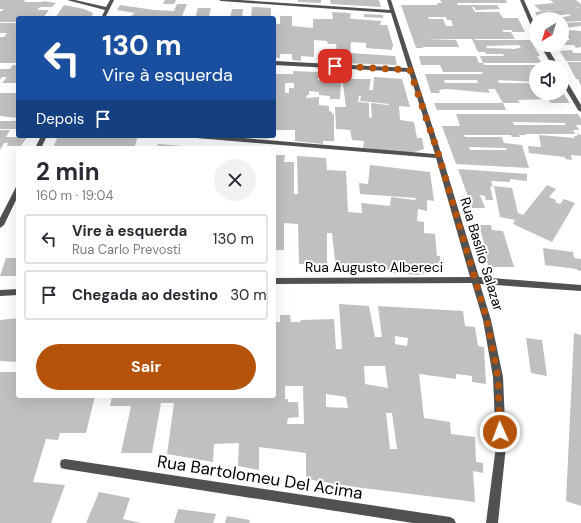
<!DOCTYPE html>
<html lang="pt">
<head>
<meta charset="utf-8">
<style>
  body { margin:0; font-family:"DM Sans",sans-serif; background:#f2f2f3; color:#2b2b33; height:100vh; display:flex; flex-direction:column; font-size:15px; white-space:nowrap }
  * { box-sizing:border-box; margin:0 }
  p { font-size:13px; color:#7c7c81 }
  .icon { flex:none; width:22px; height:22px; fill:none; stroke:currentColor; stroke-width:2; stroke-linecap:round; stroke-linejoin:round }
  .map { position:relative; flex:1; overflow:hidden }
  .sheet { position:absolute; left:16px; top:146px; width:260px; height:252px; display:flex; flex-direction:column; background:#fff; border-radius:4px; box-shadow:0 4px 16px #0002 }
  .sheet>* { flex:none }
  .guide { position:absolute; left:16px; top:16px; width:260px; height:122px; border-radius:4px; box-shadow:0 4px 16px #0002; background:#1a4fa0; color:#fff; overflow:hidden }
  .needle { width:26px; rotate:218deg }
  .tools { position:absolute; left:529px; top:12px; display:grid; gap:8px }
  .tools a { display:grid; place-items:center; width:40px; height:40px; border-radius:50%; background:#fff; box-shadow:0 4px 16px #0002; font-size:20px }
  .pin { position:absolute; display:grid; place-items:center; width:34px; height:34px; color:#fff; margin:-17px; border-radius:8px; box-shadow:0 2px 6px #0006 }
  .me { position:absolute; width:44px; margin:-22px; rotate:358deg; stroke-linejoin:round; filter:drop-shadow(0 0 3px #0008) }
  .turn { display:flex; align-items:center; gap:14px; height:84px; padding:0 20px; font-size:18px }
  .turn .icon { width:52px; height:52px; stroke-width:2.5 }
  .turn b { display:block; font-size:28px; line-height:34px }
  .then { display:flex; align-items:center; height:38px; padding:0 20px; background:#0003; gap:8px; font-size:15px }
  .round { display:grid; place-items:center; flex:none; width:42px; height:42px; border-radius:21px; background:#f2f2f3 }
  .overview { display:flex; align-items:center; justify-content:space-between; height:68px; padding:0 20px }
  h1 { font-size:24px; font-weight:700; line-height:30px }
  .primary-button { display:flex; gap:8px; margin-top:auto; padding:8px 20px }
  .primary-button a { flex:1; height:46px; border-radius:24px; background:#b45309; color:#fff; font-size:16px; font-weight:700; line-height:46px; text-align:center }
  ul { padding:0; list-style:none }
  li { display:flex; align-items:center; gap:12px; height:50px; margin:0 8px 6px; padding:0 12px; border:2px solid #e1e1e2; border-radius:4px }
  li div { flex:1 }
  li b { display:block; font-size:15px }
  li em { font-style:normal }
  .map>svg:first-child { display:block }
  .building { fill:#c0c0c0; fill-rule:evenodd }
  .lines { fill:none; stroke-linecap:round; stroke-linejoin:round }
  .minor { fill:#515151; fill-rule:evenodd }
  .route { stroke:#b45309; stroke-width:7; stroke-dasharray:0 12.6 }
  .labels { text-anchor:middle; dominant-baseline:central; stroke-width:4; stroke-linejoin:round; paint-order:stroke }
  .street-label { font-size:14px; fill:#000; stroke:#fff }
  .near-street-label { font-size:17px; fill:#000; stroke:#fff }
</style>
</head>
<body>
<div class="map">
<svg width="581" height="523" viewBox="0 0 581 523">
  <rect width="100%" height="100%" fill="#fff"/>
  <!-- building -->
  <path class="building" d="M0,0H25L24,2H43L44,1L56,3L52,7H40L37,10H49L43,18H18V22H0V12L4,9H0Z
    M165,0H176L174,4H163Z
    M298,0H321V3L298,2Z
    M330,0H379L381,7L331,4Z
    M440,0H506L507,3H457L458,5H497L500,9L476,10L474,7H472L475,12H499L503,18H518L525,32H513L511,30H502L504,32H511L515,39H475V40H530L540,56H537L542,63H483L484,65H545L547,67H536V73H494H536V82L498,80L499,83H536V93H563L570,103H551L548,99L518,100L520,103H503L495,89H488L490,93L447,89L439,90L440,93H431L425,74H483L482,72H443L440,65H421L419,56H476L479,63H483L480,56H504L503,54H486L485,52H478L472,39H425L456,40L459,47H423V48H416L401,5H438L437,3H442ZM428,17H446L447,20H451L453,26H446L443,19H429ZM519,45L521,48H516L517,49L487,48L486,46ZM444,80H477L478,83H445Z
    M550,0H576L581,4V7L573,8L581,7V21L562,22V19L554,18L571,16L569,14L538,18L535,12L564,9L541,11L534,5L554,3Z
    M177,4H187L182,16L187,18L162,17L128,18L135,13L117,10L120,5L154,10L174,11Z
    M64,5L84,9L93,13L91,18H55Z
    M252,7L271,8V18H251Z
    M198,8H211L209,16H223V18H195Z
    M232,9H243L242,18H230Z
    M332,12L350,13L351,16L349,18L354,19L381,21L380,25H387L393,45L392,50L366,48V43L351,42L350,53L395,56L397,65L344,63L345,53L337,52L336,44H328L327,41L314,40V57L301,56V61L292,60V54H280V58L274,57V24H280V16H292V26L313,28V19H333Z
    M364,14L383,15V18L364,17Z
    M581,22V26L565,28L568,30L581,31V47L576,48L574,45H563L562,41L570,40L566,35H562V23Z
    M0,23H18V63H0V37H4L7,33H0Z
    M572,50L573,53H581V61H566L560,51Z
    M567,62H581V86L578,79H576Z
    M13,65H18V83H2L7,77H2L0,80V69H10Z
    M293,71L318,72V80L341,81L340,99H330V96L319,95V92L309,91V95H307L306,98L319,97V105L329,106V111L332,112V114H334V141H323V144L295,141V130H274V74H293ZM285,83H294V88H289V93H285Z
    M342,77H348V79H371L369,90H373L374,77L402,79L410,107L399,106L400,120L414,122L417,138H422L424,149L412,153L363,148L364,141L352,140L350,130L336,129L335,107H346ZM359,96H361L360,101L389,104L388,105L371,103L372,118L369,117V103L358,102Z
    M0,93H18V129H0V121H15L17,118L0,116Z
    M434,103H503L506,110H437Z
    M456,114H578L581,119V125H576L579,130H573L575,134H525L526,135H519L520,137H512L511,135H464L465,137H502L504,143L522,145L529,168L456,164L442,126H460ZM513,122L565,123L566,125H514ZM469,147L506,148L507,150H470Z
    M0,130H10L6,137H27L21,146H7L8,143H4L0,150Z
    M577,134L581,135V156L571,155L572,160L565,159V157L529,153L528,146L541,147L539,135L575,138L574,136H577Z
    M58,136H138L134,148H53Z
    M246,136H268V139L246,137Z
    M158,144L183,146L182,148H157Z
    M274,155H285L284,162H294V194H298L297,156L326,158L327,170L346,171L348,212L362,213L361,203L390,206L391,197L415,200L416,198L360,194L359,183L368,184L370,165L430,172L434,201L427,200V211L418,209L417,221L424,222V233L435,234L437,256H440V264L431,272L418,275L394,273L393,270L364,268L365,272L336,270L332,233H327V264H299L298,224L284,223V250H274Z
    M458,169L527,174V181L510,179V182L491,181L493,187L490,186L493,200H486L485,196L480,195L485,208H472Z
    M547,185L556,189L549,197L556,200L555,202L560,204L564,199L575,203L552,242L513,224L515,220L500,217L494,186L512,188L518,213L523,215Z
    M479,225H491L492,230L503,231L514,267H488V263H484L482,254H487Z
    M543,248L573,252L574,258L581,259V271L577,270V269L545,265Z
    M6,258H18V276H0Z
    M339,304L369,306L375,337H382L378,306L463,311L465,326L475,327L478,346L484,347L486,384L472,382V376L456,374V379L419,374L424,418L450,422L451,434L475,437L476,462L483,463V473L473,471L475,502L355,487L306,479V453L259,447V470L238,466L239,443L214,444L213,462L167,454L174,403H161L152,453H121L131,406H110L112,396H274V322H280V315H290L291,322H300L301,320L334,319L336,349H342ZM395,336L408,338L407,346L395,344ZM364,366H385L388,388L365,384ZM285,386H303L304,424H287L288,418L299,417L298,402H288V399H285ZM326,394L346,397L348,408L326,407ZM386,413H392L397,449H390Z
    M18,318V362L0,361V320Z
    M574,333L581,335V506L566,501Z
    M526,338L542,340L547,376L531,373Z
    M0,372H18V396H95L86,433H60L58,440L46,439L33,482L65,485L51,523H0Z
    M99,492L130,498L123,519L141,523H86Z
    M178,509L216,514L213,523H174Z
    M227,516L250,520L249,523H225Z"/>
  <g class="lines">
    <!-- minor -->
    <path class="minor" d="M67,0H75L106,7L110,0H114L105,18H101L105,10Z
      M219,0H240L390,10L387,0H391L442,156L479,277L581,285V291L480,284L491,320L503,377L506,446L498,523H486L496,446L493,377L483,320L472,283L274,284V278L470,277L436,158L196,138L193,136H219L435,154L409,72L274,65V61L408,68L391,13L221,1Z
      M520,0H524L536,27V34L534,33Z
      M540,45H546L559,67H553Z
      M562,76L565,78L581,105V112L578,110L562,83Z
      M41,136H47L41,148H35Z
      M16,187H18V196L4,225L0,228V218Z
      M18,289V295L0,296V290Z
      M65,459L450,517L454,519L456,523H413L65,469L61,468L60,464L61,460Z"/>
  </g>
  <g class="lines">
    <!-- route -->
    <path class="route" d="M335,66L410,70L439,156L487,320L498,377L500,432"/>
  </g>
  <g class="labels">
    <!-- street labels -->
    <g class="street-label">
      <text transform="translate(482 254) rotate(73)">Rua Basílio Salazar</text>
      <text x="374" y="267">Rua Augusto Albereci</text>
    </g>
    <!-- near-street labels -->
    <g class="near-street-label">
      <text transform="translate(260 477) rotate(9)">Rua Bartolomeu Del Acima</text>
    </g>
  </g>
</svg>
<div class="tools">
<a><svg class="needle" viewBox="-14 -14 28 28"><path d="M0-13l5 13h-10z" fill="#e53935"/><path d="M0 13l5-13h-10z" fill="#7c7c81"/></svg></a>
<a><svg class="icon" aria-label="sound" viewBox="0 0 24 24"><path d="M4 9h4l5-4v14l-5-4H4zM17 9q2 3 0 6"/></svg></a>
</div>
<div class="pin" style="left:335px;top:66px;background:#d93025"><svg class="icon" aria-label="arrive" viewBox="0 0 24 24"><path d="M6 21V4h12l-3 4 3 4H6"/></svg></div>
<svg class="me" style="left:500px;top:432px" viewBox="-20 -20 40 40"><circle r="17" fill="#b45309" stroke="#fff" stroke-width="3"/><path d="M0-11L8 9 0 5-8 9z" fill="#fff"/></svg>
<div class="guide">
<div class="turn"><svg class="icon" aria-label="left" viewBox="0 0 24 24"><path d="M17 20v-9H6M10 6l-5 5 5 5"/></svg><div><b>130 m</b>Vire à esquerda</div></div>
<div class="then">Depois<svg class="icon" aria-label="arrive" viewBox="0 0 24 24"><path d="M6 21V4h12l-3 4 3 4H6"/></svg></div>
</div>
<section class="sheet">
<div class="overview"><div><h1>2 min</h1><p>160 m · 19:04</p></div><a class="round"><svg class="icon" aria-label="close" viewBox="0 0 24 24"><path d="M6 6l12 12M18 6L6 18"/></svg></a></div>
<ul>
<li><svg class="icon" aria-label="left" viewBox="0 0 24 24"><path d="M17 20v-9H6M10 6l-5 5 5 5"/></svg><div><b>Vire à esquerda</b><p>Rua Carlo Prevosti</p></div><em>130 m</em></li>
<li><svg class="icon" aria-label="arrive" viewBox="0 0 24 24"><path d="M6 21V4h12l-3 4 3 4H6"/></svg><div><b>Chegada ao destino</b></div><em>30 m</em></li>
</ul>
<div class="primary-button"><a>Sair</a></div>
</section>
</div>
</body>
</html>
